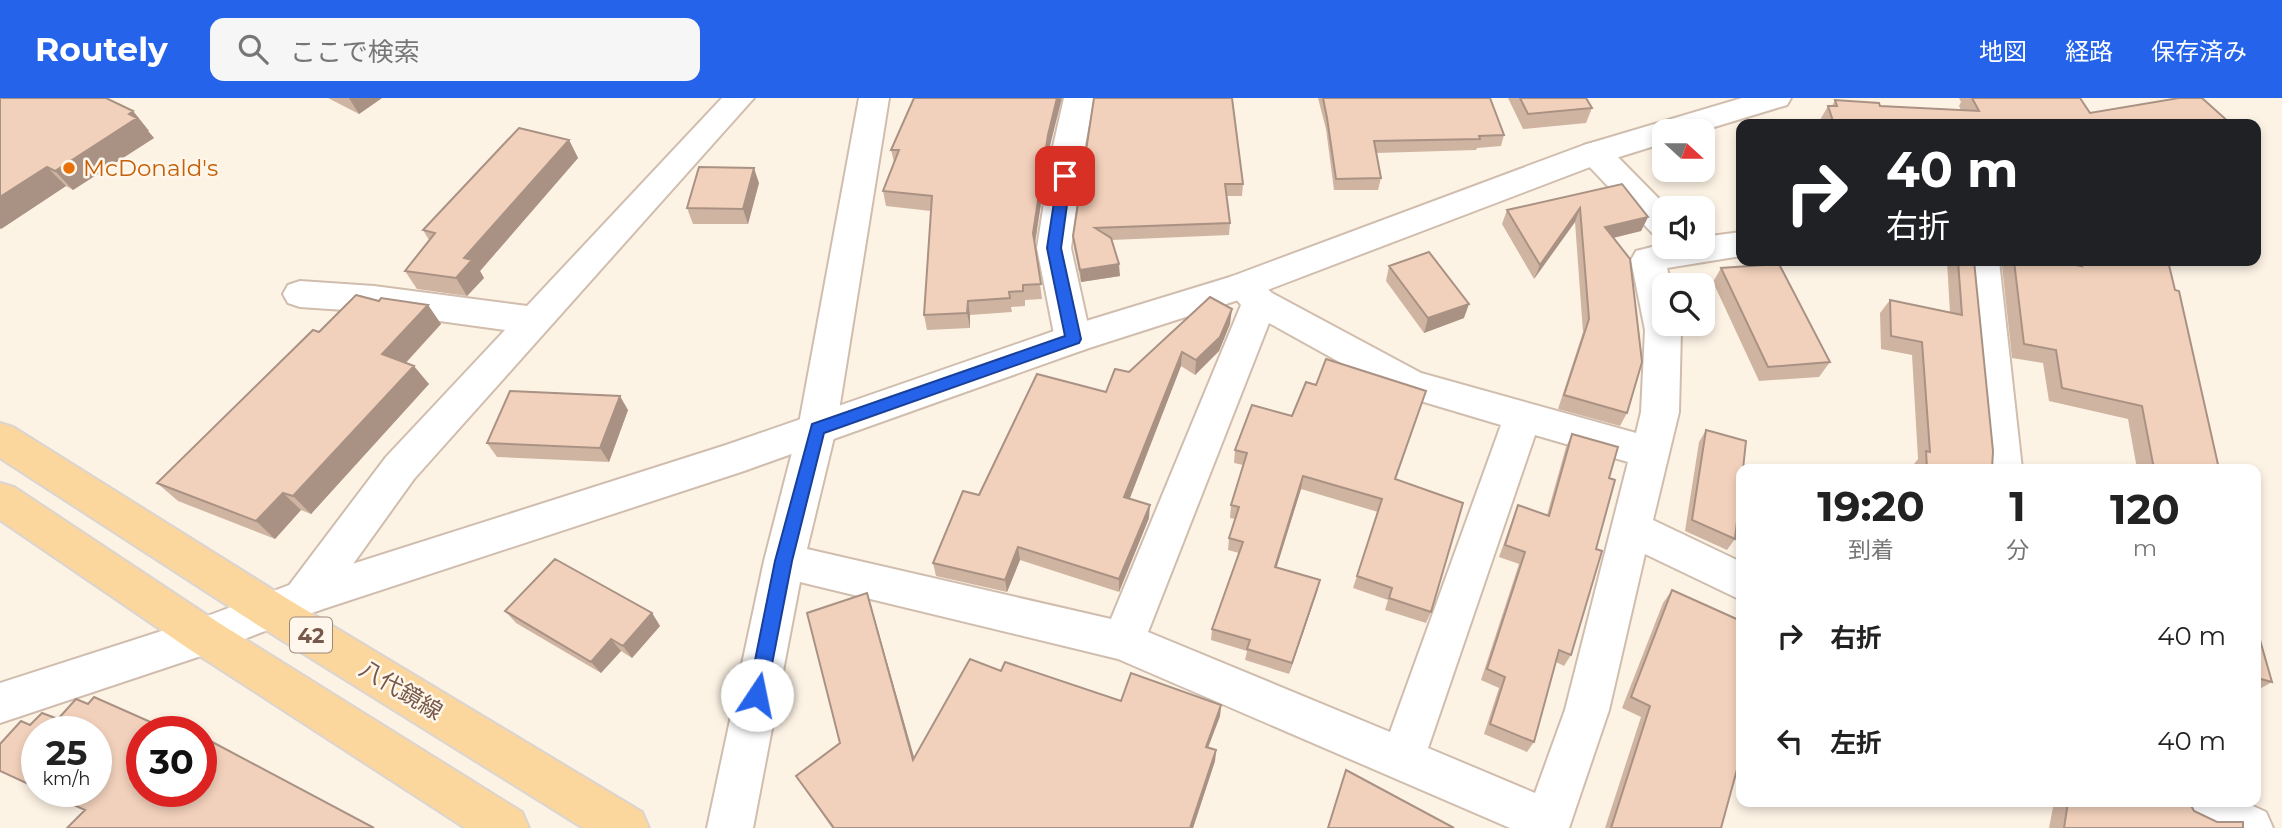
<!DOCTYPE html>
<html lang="ja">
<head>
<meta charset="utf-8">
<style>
  body { margin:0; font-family:Montserrat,"Noto Sans JP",sans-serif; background:#f6f6f6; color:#222; height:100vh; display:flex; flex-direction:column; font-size:26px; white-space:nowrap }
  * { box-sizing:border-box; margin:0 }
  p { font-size:23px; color:#767676 }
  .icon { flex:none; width:38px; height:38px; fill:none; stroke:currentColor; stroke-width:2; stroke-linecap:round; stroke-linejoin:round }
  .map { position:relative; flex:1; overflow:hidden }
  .details { position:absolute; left:1736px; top:366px; width:525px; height:343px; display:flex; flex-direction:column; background:#fff; border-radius:14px; box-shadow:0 4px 10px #0003 }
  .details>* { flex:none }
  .hud { position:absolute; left:1736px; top:21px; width:525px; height:147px; border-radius:14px; box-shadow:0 4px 10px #0003; background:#202124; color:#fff; overflow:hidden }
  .needle { width:46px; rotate:111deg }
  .buttons { position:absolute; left:1652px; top:21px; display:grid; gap:14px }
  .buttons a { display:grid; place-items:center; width:63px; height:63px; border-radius:14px; background:#fff; box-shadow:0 4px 10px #0003; font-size:35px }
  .speed { position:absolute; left:21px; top:618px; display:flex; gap:14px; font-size:35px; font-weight:700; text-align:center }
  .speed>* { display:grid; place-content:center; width:91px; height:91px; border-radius:50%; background:#fff; box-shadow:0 4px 10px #0003; line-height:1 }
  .speed small { font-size:18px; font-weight:400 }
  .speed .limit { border:10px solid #d22; background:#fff; color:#111 }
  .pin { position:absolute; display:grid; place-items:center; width:60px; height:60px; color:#fff; margin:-30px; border-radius:14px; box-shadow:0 4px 10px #0006 }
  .me { position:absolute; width:77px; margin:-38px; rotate:11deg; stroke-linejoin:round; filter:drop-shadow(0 0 5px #0008) }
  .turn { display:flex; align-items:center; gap:24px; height:147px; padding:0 35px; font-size:32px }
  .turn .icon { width:91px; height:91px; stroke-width:2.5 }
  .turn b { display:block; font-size:49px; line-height:60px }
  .eta { display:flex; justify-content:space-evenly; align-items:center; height:119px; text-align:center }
  .eta b { font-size:42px; font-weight:700; line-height:49px }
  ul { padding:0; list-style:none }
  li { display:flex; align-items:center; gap:21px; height:105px; padding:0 35px }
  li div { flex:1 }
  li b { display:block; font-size:26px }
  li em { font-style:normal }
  header { display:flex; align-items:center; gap:42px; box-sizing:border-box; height:98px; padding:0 35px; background:#2563eb; color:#fff }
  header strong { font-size:33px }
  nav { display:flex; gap:38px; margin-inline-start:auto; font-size:24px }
  .search { width:490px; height:63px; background:#f6f6f6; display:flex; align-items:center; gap:18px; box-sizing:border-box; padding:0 24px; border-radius:14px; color:#767676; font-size:26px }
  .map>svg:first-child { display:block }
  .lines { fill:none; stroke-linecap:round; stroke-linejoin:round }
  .minor-casing { stroke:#d0bdae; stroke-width:4 }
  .tertiary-casing { stroke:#d0bdae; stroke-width:4 }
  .primary-casing { stroke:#dbd4d0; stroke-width:4 }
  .minor { fill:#fff; fill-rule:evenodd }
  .tertiary { fill:#fff; fill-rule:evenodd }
  .primary { fill:#fcd79d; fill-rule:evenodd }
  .wall { fill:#d0b4a2 }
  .shaded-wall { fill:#a99284 }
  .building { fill:#f2d1bc; stroke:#a99284; stroke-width:2 }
  .route { fill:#2563eb; stroke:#184099; stroke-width:2 }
  .food-dot { fill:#e8710a; stroke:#fff7ec; stroke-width:2.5 }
  .labels { text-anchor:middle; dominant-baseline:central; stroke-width:5; stroke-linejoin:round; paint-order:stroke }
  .shield { fill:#fff7ec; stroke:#9f887b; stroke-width:2 }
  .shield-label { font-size:21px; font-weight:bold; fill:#76594a }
  .food-label { font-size:23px; fill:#c56008; stroke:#fff7ec; text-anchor:start }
  .street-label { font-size:23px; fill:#76594a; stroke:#fff7ec }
</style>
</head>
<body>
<header>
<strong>Routely</strong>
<div class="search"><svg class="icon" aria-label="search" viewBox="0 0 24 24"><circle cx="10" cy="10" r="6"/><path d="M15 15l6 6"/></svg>ここで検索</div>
<nav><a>地図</a><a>経路</a><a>保存済み</a></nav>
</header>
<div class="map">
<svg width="2282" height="730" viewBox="0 0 2282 730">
  <rect width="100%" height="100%" fill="#fdf3e5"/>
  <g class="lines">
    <!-- minor casing -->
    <g class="minor-casing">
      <path id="minor" d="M722,0H754L414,381L320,512L305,517L290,512L284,499L290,486L386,359L505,232L374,214L300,209L288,205L283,196L288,187L300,183L374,188L527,208Z
        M859,0H889L836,331L807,451L1111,521L1241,207L1225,188L1230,179C1250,173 1258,182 1272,195L1421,275L1636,335L1641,314L1645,232L1631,162L1636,153L1664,146V149H1703V139L1741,134V158L1667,170L1671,187H1664V226H1679L1681,232L1679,314L1653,422L1741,464V502L1645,456L1609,612L1569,730H1510L1118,561L800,484L753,730H707L764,463L798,331ZM1269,225L1397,296L1501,327L1390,634L1148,534ZM1535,337L1628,364L1565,612L1535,695L1428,650Z
        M1064,0H1094L1084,53L1071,150L1091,241L1086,251L1073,255L1060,251L1055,241L1037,150L1052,53Z
        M1595,44L1606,47L1668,110H1664V139L1652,135L1584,63L1579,55L1584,47Z
        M1965,163H1999L2022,371H1984Z
        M2170,704H2244L2266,714L2273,730H2199L2177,720Z"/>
    </g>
    <!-- tertiary casing -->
    <g class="tertiary-casing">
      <path id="tertiary" d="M1742,0H1791L1787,7L1701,33H1664V45L1606,63L1254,197L1086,251L744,373L311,515L204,557L0,625V585L202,520L305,481L726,347L1060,231L1230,179L1584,47Z"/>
    </g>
    <!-- primary casing -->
    <g class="primary-casing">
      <path id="primary" d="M0,325L13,329L286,500L642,714L649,730H583L256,526L0,360Z
        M0,385L14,389L219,525L522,714L529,730H465L189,551L0,422Z"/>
    </g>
    <!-- minor -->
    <use href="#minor" class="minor"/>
    <!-- tertiary -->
    <use href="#tertiary" class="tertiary"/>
    <!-- primary -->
    <use href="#primary" class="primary"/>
  </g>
  <!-- wall -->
  <path class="wall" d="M0,0L133,13L149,33H148L154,40L73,92L66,88L1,131L0,130Z
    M328,0H382L359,16Z
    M1094,0L1243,86L1242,98H1227L1230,125L1229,137L1112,142L1120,178L1081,184L1074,150L1073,138Z
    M1318,0H1490L1504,37L1501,48L1477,50L1476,52L1376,55L1381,80L1378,92H1334L1326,31Z
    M1508,0H1586L1592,10L1586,25L1523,31Z
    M1959,0H2080L2090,15L2231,26H1821L1820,22L1828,8H1832L1835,2L1880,8L1961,12L1959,8L1961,4Z
    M569,42L578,60L480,173L484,180L467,198L417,191L405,173L429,142L423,132Z
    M891,52H1049L1035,147L1042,201L1025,202V208L1011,209L1012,214L970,217V230L927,232L924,217L931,113L886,108L883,93L894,64Z
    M759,85L748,126H693L687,110Z
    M1622,86L1648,119L1641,133L1614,140L1627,315L1620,328L1558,311L1583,234L1575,124L1534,181L1502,126L1507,112Z
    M1947,163H1974L1992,371H1915L1914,366L1918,361L1912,257L1881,251L1880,215L1890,202L1950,215Z
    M2007,163H2168L2219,371H2137L2128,321L2049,303L2043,265L2012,260L2002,168Z
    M1389,168L1464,220L1424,235L1386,183Z
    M1721,170L1830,264L1819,279L1759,283L1713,184Z
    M379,203L428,207L441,226L406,265L429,286L311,416L301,412L275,441L178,403L157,385Z
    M1230,226L1219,253L1195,277L1181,268L1129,401L1149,420L1119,494L1020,462L1007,494L936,478L933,465L979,397L1129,274Z
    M1316,287L1426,293L1396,381L1431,514L1426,525L1385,512L1388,502L1353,490L1378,414L1301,391L1276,469L1320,482L1317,494L1289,576L1245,562L1247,553L1211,542L1212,531L1239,455L1228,452L1229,440L1235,421L1230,420L1231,407L1243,367L1234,365L1235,352L1292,318Z
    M628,312L609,364L497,359L487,345Z
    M1706,332L1735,441L1727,452L1685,433L1699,344Z
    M1572,336L1609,380L1596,451L1571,557L1564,568L1556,564L1534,644L1527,654L1484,636L1499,590L1481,582L1519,466L1499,459L1513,420L1518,407L1547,417L1566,349Z
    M1672,492L1741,523V662L1740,661L1721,730H1605L1641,619L1622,610L1663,505Z
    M867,495L871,508L914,661L1001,573L1121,603L1221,607L1220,618L1208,650L1216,652L1215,663L1193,730H832L796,678L840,645Z
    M505,513L652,515L660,528L632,560L621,553L601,575L516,525Z
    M2256,528L2272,584L2256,593Z
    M2054,704H2189L2194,713L2217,724L2243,730H2049Z"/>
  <!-- shaded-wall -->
  <path class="shaded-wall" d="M349,0H382L359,16Z
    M1057,0H1062L1049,52L1034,150L1033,135L1048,37Z
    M133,13L149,33H148L154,40L73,92L55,73Z
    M569,42L578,60L480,173L484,180L467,198L456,180L464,160Z
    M47,69L66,88L1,131L0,130V99Z
    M754,70L759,85L748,126L743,111Z
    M1580,110L1575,124L1534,181L1540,167Z
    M1648,119L1641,133L1599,143L1605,129Z
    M1119,166L1120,178L1081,184L1080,172Z
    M968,203L970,217V230L967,215Z
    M1469,206L1464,220L1424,235L1428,220Z
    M428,207L441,226L396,275L382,256Z
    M1232,211L1230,226L1219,253L1195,277L1196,262Z
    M1182,254L1181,268L1125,413L1124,399Z
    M414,268L429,286L311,416L293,398Z
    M620,298L628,312L609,364L600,350Z
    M1303,378L1301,391L1273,481L1275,469Z
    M283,395L301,412L275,441L256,423Z
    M1150,407L1149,420L1119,494V481Z
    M1018,449L1020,462L1007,494L1005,482Z
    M1320,482L1317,494L1289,576L1292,565Z
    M867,495L871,508L918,673L913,662Z
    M652,515L660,528L632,560L623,548Z
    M611,541L621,553L601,575L591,564Z
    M1221,607L1220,618L1204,660L1206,649Z
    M1216,652L1215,663L1193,730H1190Z"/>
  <!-- building -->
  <path class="building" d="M0,0H106L133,13L129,16L137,20L55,73L47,69L0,99Z
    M914,0H1057L1048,37L1033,135L1041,186L1023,187V193L1009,194L1010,200L968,203L967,215L924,217L932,98L883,93L899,52H891Z
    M1094,0H1232L1243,86H1225L1230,125L1095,130L1111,140L1119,166L1080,172L1073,138Z
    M1323,0H1490L1504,37L1479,38L1480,41L1374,43L1381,80L1336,81L1327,20Z
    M1520,0H1586L1592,10L1528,16Z
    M1972,0H2080L2090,15L2179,0H2202L2231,26H1834L1828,8H1837L1835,2L1879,5L1880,8L1979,13Z
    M519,30L569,42L464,160L472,162L456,180L405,173L435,135L423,132Z
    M699,69L754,70L743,111L687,110Z
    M1622,86L1648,119L1605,129L1630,161L1642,264L1627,315L1564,297L1589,221L1580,110L1540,167L1507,112Z
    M1429,154L1469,206L1428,220L1389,168Z
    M1958,163H1974L1993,353L1992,371H1927L1926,353L1930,354L1922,244L1891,238L1890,202L1962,217Z
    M2014,163H2053L2081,168L2076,163H2168L2175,192L2179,193L2219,371H2154L2142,308L2062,290L2056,252L2024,246Z
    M1779,166L1830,264L1768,269L1721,170Z
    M356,197L379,203L381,200L428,207L382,256L414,268L293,398L283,395L256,423L157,385L313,232L319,234Z
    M1210,199L1232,211L1220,239L1196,262L1182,254L1124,399L1150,407L1119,481L1018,449L1005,482L933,465L963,393L979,397L1037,276L1106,294L1115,271L1129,274Z
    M1326,261L1426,293L1395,381L1463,405L1431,514L1389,500L1392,490L1357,478L1382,401L1303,378L1275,469L1320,482L1292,565L1247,551L1250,542L1212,531L1243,444L1229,440L1239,409L1231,407L1247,355L1235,352L1252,307L1292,318L1306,284L1316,287Z
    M510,293L620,298L600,350L487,345Z
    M1706,332L1746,343L1743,371H1741V389L1735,441L1692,422Z
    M1572,336L1618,349L1609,380L1615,382L1596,451L1602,453L1571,557L1559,552L1534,644L1490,626L1505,579L1487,571L1525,454L1505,447L1518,407L1549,418Z
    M555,461L652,515L623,548L611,541L591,564L505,513Z
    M1672,492L1741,523V657L1721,730H1611L1650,608L1631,599Z
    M867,495L913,662L970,561L1001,573L1005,564L1121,603L1131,575L1221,607L1206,649L1216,652L1190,730H834L796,678L840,645L807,515Z
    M2256,528L2272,584L2257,580L2256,590Z
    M94,599L164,630L172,622L193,634H142V693H201V638L374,730H67L85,712L43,693H96V634H37V690L0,673V646L21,623L30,627L42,615L58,621L76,601L88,606Z
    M1346,672L1454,730H1328Z
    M2068,704H2189L2194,713L2217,724H2243V730H2064Z"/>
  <!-- route -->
  <path class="route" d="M1065,73L1071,78L1061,150L1081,241L1079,245L824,335L792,463L766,597L763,602L757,605L751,602L748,597L775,463L812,326L1065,238L1047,150L1058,78Z"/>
  <!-- markers -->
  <circle class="food-dot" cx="69" cy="70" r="7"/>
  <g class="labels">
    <!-- shield labels -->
    <rect class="shield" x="290" y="519.5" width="42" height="35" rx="5"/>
    <g class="shield-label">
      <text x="311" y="537">42</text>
    </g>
    <!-- food labels -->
    <g class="food-label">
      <text x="83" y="70">McDonald's</text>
    </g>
    <!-- street labels -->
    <g class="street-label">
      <text transform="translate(401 592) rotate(31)">八代鏡線</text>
    </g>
  </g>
</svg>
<div class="buttons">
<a><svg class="needle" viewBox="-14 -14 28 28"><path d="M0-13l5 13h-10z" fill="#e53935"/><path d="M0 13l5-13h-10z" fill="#767676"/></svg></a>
<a><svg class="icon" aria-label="sound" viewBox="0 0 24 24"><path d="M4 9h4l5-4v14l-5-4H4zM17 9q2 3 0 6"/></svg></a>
<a><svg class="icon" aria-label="search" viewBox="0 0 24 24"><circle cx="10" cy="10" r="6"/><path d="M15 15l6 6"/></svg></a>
</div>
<div class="speed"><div>25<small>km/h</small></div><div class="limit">30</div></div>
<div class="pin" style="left:1065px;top:78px;background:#d93025"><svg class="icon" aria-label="arrive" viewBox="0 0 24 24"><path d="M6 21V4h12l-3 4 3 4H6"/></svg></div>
<svg class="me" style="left:757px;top:597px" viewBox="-20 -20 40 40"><circle r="19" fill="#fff"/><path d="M0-13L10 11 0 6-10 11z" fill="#2563eb"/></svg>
<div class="hud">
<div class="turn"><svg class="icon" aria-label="right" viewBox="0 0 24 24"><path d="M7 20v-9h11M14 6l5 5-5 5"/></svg><div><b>40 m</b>右折</div></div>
</div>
<section class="details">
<div class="eta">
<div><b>19:20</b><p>到着</p></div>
<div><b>1</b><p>分</p></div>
<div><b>120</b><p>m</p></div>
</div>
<ul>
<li><svg class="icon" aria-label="right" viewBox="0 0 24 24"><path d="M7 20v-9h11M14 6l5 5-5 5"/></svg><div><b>右折</b></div><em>40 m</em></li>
<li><svg class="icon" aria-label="left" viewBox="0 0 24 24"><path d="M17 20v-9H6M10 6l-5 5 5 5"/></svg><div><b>左折</b></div><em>40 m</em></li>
</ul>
</section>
</div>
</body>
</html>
